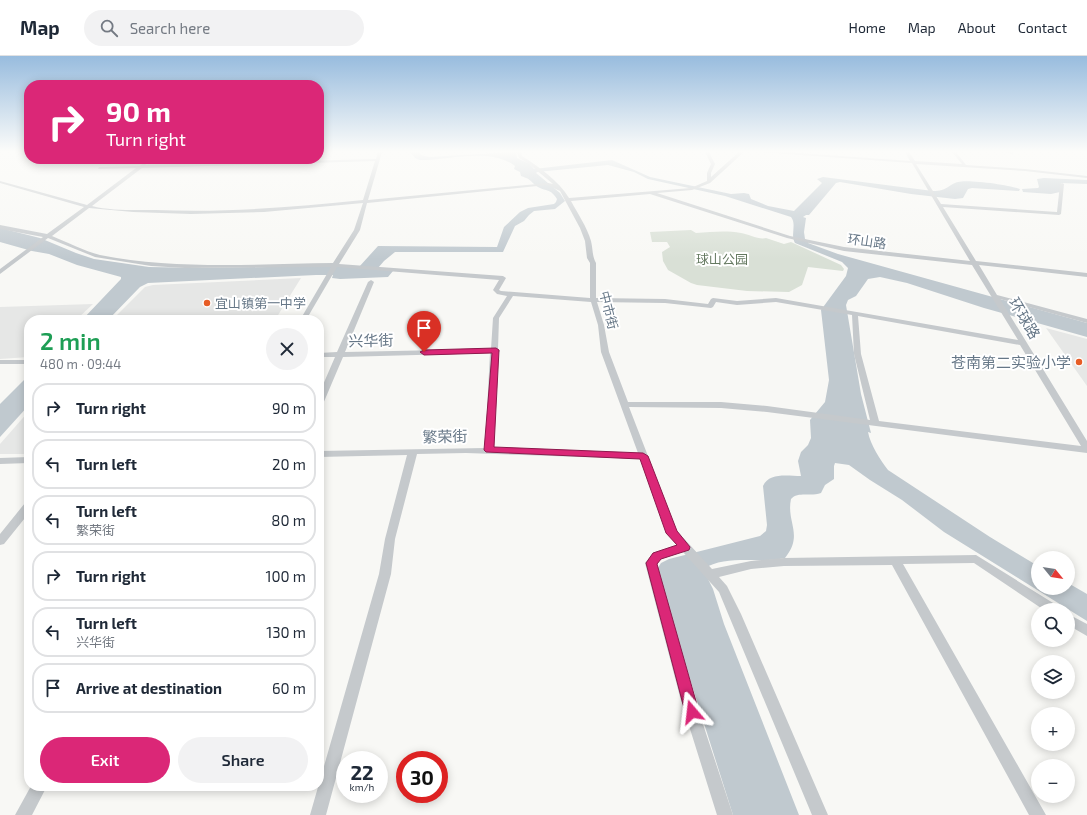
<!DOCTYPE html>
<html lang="en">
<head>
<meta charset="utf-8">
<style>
  body { margin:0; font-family:"Exo 2","Noto Sans SC",sans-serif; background:#f2f2f3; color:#1f2937; height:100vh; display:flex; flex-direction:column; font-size:15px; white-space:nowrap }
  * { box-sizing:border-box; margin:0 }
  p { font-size:13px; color:#747a83 }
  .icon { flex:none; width:22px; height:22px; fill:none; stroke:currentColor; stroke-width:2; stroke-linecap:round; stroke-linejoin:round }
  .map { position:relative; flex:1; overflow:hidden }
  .details { position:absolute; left:24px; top:259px; width:300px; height:476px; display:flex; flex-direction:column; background:#fff; border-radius:16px; box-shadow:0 2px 10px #0003 }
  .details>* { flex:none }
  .top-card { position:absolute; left:24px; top:24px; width:300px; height:84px; border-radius:16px; box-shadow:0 2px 10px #0003; background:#db2777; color:#fff; overflow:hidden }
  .needle { width:26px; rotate:120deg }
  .tools { position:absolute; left:1031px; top:495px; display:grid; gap:8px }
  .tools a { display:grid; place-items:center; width:44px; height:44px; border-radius:50%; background:#fff; box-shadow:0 2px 10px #0003; font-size:20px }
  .speed { position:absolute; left:336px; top:695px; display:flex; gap:8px; font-size:20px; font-weight:700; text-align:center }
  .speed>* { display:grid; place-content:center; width:52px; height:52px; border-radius:50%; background:#fff; box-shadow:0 2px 10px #0003; line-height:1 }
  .speed small { font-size:10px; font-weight:400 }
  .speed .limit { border:6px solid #d22; background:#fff; color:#111 }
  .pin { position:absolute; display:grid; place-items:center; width:34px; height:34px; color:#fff; margin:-41px -17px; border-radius:50% 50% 50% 0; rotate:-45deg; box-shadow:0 0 4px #0007 }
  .pin .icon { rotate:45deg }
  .me { position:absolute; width:44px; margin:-22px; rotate:343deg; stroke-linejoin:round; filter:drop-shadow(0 0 3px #0008) }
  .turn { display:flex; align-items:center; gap:14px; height:84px; padding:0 16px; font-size:18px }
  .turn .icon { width:52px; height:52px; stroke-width:2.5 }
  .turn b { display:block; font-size:28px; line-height:34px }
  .round { display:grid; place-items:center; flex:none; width:42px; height:42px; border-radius:21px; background:#f2f2f3 }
  .summary { display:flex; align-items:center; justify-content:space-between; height:68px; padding:0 16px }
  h1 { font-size:24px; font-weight:600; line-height:30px; color:#1e9e55 }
  .primary-button { display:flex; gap:8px; margin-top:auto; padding:8px 16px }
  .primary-button a { flex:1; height:46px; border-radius:24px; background:#db2777; color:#fff; font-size:16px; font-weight:600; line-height:46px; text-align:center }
  .primary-button a+a { background:#f2f2f3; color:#1f2937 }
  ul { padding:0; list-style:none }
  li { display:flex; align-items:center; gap:12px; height:50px; margin:0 8px 6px; padding:0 8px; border:2px solid #e0e1e3; border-radius:16px }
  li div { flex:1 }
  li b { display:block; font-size:15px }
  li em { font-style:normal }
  header { display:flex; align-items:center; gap:24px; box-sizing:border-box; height:56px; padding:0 20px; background:#fff; border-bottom:1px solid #e0e1e3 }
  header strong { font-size:19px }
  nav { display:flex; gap:22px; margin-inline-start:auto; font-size:14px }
  .search { width:280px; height:36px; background:#f2f2f3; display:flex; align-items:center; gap:10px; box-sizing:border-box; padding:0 14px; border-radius:22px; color:#747a83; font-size:15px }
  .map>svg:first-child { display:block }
  .built { fill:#e6e7e6 }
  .green { fill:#d9e0d6 }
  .water { fill:#c0c9cf }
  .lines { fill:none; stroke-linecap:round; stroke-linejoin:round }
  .minor { fill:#c5c9cc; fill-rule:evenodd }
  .route { fill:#db2777; stroke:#8e194d }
  .poi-dot { fill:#e75d26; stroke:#fff; stroke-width:1.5 }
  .labels { text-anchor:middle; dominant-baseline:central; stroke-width:4; stroke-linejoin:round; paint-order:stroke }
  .far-street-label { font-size:13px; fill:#667787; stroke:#fff }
  .far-park-label { font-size:13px; fill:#657961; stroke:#fff }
  .far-poi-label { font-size:13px; fill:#667787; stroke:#fff; text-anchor:start }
  .street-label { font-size:15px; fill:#667787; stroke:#fff }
  .poi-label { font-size:15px; fill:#667787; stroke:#fff; text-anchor:end }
</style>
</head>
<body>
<header>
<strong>Map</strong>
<div class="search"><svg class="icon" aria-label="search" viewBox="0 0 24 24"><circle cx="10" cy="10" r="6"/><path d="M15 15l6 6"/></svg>Search here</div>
<nav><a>Home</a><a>Map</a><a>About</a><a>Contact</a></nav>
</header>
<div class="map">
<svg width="1087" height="759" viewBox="0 0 1087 759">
  <rect width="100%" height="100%" fill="#f8f8f5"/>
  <!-- built -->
  <path class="built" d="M301,222L275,264H112L145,231L153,229Z
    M93,248L76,264H29V301L0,303V251Z
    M1046,272L1087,283V330Z
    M29,355V398H0V388Z"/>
  <!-- green -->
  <path class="green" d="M691,174L696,177C712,176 725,174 741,177C748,178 759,184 766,182L784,188L791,186L841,209L844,213L843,215L808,211L802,229L789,236L747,235L697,229L691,227L668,214L663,205L662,196L670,191L667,186H652L650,176Z"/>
  <!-- water -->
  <path class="water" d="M410,96H419L421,99L429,101L516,96L517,102L530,108L534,113L612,104L650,121L731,138L744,137L749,138L751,143L768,150L794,155L822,127L817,123L823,121L933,135C948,135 947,129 958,126C968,123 1010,129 1020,133L1019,135L972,132L968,133L963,142L955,143L911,138L840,126L836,127L809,159H806L803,161L806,162L804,176L805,183L808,185V187L838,198L1087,267V281L984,252L907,227L880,221L868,223L856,240L848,244L846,249L861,338L871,377L868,376C870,388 881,405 888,414L990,481L1038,510V532H1068V527L1087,538V565L944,476L902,444L870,424L849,409L835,407L834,410V423L825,429L821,437C811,441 798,435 791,443C786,466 804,479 785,502C759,508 727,498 703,513L713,533L724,568L799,759H733L670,560L657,513L661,507L669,503L760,480L766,475L767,469L763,430C769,416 788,420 801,420L798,405L801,396L808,389L811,382L810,364L825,346L829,324L821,254L846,220L848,212L842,206L795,187C790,179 797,168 791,161L725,140L648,123L634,116L608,109L537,116L536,117L560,137L565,145L555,153L534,155L529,159L524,165L515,170L503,196H395L384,205L378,212L393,215L388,221L340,223L332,222L333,219H316L148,227L140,231L108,264H82L121,223V221L77,209L49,198L32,195L0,186V172L40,182L76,197L94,203L149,211L203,212L324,210L359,211L378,190L497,191L504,171L520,156L528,152L554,148L556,146L557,143C550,132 547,136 538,131C529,125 533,124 521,120L520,116L514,113L515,110C491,91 449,104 420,104L415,102Z
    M1044,122L1087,124V128L1061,127L1060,136L1051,138L1023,136L1022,133L1038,132L1039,131L1037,123Z
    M29,319V349L0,381V348Z"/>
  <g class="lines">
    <!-- minor -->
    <path class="minor" d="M378,96H382L368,144L548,127L553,128L529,108L519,102L517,96H521L522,100C539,111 559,125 569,142L691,132L707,125V117L711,108L705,96H709L715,108L711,117V121L739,96H744L710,127L692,134L657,137L790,180L844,191L970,205L912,107L760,96H785L910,105L905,96H909L915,105L962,108L952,96H956L966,109L1025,113L1087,120V122L1025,115L916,108L941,148L1057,156L1060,128L1062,127L1064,128L1061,158L1059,159L943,151L976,205L1087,217V221L979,209L997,239L1087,263V267L1000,243L1087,385V397L767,356L721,352L629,351L677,475L712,513L751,505L784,502L976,499L1058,550L1060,554H1044L974,507L903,508L1046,759H1029L892,509L784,510L751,513L719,521L727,530L741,558L828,759H812L719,536L683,496L661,503L657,508L694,641L733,759H717L680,641L645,507L653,497L677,489L667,477L640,403L466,397L417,398L395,483L391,518L326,759H310L379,518L385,483L407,399L319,401V395L485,392L490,297L343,301L323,348L319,351V338L335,301H319V297L337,296L368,226L371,224L374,226L345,296L491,293L493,262L507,240L497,238L493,234L499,224L337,211L306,264H300L331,211L185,212L151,210L95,201L48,182L0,218V213L43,181L0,173V169L47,178L84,151L0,127V125L87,149L136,112L98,113L99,111L140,110L148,103H153L145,109L376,103ZM375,105L363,144C293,151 227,157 156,154C136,154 110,155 92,150L142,112ZM547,129L560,135L580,172L585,185L587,202L590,207V242L501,235L499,234L506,222L503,220L339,208L360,174L367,147ZM650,138L787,182L844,195L972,209L1018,284L776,242L737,245L713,242L711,243L708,248L665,243L596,242V207C592,200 593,193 591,185C587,171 578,158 571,145ZM363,147L354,174L333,207C256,208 175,214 100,199C84,195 67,186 52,180L89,152L133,156L191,158L264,156ZM513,240L591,246L598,269L601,296L638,397L494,392L498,297L500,295L498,293L499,262ZM597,246L665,247L711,252L713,251L716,246L737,249L776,246L852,259L854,298L870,364L767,350L721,346H628L609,296L604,269ZM858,260L1020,289L1081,390L879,365L861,298Z
      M1004,96H1014V97L1012,98Z
      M0,304H29V308H0Z
      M29,401V407L0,408V402Z
      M29,446V457L4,488L0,489V478L25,447Z
      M1068,558L1087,568V580L1068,569Z
      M31,730H47L32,759H15Z"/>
  </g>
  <!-- sky -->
  <linearGradient id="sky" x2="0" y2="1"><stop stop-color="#98bcde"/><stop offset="0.47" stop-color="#fcfcfa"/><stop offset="1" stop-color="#fcfcfa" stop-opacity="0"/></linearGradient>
  <rect width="1087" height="203" fill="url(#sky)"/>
  <!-- route -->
  <path class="route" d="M496,292L499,294L494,391L643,397L648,400L677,475L690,491L689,494L661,503L657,508L699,656L697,661L692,663L687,661L685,656L646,507L653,497L677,489L666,477L640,403L486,396L484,394L492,297L424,299L420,296L424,294Z"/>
  <!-- markers -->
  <g class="poi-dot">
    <circle cx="207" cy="247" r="4"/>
    <circle cx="1079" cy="306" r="4"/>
  </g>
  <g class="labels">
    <!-- far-street labels -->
    <g class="far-street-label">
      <text transform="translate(867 185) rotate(8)">环山路</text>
      <text transform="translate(609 254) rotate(76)">中市街</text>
    </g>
    <!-- far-park labels -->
    <g class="far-park-label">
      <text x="722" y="203">球山公园</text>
    </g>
    <!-- far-poi labels -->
    <g class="far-poi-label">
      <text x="215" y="247">宜山镇第一中学</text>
    </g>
    <!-- street labels -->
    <g class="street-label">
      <text transform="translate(1025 262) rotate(59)">环球路</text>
      <text transform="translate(371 284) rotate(-1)">兴华街</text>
      <text transform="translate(445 380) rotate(-1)">繁荣街</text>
    </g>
    <!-- poi labels -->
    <g class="poi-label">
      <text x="1071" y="306">苍南第二实验小学</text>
    </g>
  </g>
</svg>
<div class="tools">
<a><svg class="needle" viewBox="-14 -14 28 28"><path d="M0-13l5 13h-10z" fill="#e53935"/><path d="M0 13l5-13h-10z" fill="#747a83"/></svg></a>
<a><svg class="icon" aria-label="search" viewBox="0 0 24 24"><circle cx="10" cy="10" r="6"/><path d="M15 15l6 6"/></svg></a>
<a><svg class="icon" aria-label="layers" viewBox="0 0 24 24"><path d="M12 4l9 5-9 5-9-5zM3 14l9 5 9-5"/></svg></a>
<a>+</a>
<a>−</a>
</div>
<div class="speed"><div>22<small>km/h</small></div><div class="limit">30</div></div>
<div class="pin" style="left:424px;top:296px;background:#d93025"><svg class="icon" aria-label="arrive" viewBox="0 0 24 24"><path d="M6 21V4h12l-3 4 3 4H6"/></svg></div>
<svg class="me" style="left:692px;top:656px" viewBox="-20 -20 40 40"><path d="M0-17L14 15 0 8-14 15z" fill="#db2777" stroke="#fff" stroke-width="4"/></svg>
<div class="top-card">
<div class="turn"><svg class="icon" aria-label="right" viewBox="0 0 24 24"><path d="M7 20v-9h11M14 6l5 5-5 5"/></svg><div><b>90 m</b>Turn right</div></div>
</div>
<section class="details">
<div class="summary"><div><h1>2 min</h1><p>480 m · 09:44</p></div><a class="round"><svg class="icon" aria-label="close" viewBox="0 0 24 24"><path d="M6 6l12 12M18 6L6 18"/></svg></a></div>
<ul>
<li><svg class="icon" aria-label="right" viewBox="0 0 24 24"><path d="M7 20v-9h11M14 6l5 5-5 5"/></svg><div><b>Turn right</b></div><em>90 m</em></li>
<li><svg class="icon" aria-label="left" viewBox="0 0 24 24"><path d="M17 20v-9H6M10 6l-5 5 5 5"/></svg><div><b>Turn left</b></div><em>20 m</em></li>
<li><svg class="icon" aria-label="left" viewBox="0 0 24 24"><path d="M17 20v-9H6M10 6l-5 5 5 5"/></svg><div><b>Turn left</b><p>繁荣街</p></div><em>80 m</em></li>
<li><svg class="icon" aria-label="right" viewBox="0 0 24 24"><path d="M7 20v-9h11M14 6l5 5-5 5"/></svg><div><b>Turn right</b></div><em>100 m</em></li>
<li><svg class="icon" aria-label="left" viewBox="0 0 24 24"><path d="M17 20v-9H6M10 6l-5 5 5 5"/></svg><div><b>Turn left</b><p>兴华街</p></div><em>130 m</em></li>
<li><svg class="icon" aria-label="arrive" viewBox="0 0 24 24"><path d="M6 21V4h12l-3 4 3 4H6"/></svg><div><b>Arrive at destination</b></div><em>60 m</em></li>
</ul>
<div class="primary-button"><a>Exit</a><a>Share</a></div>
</section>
</div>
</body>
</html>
